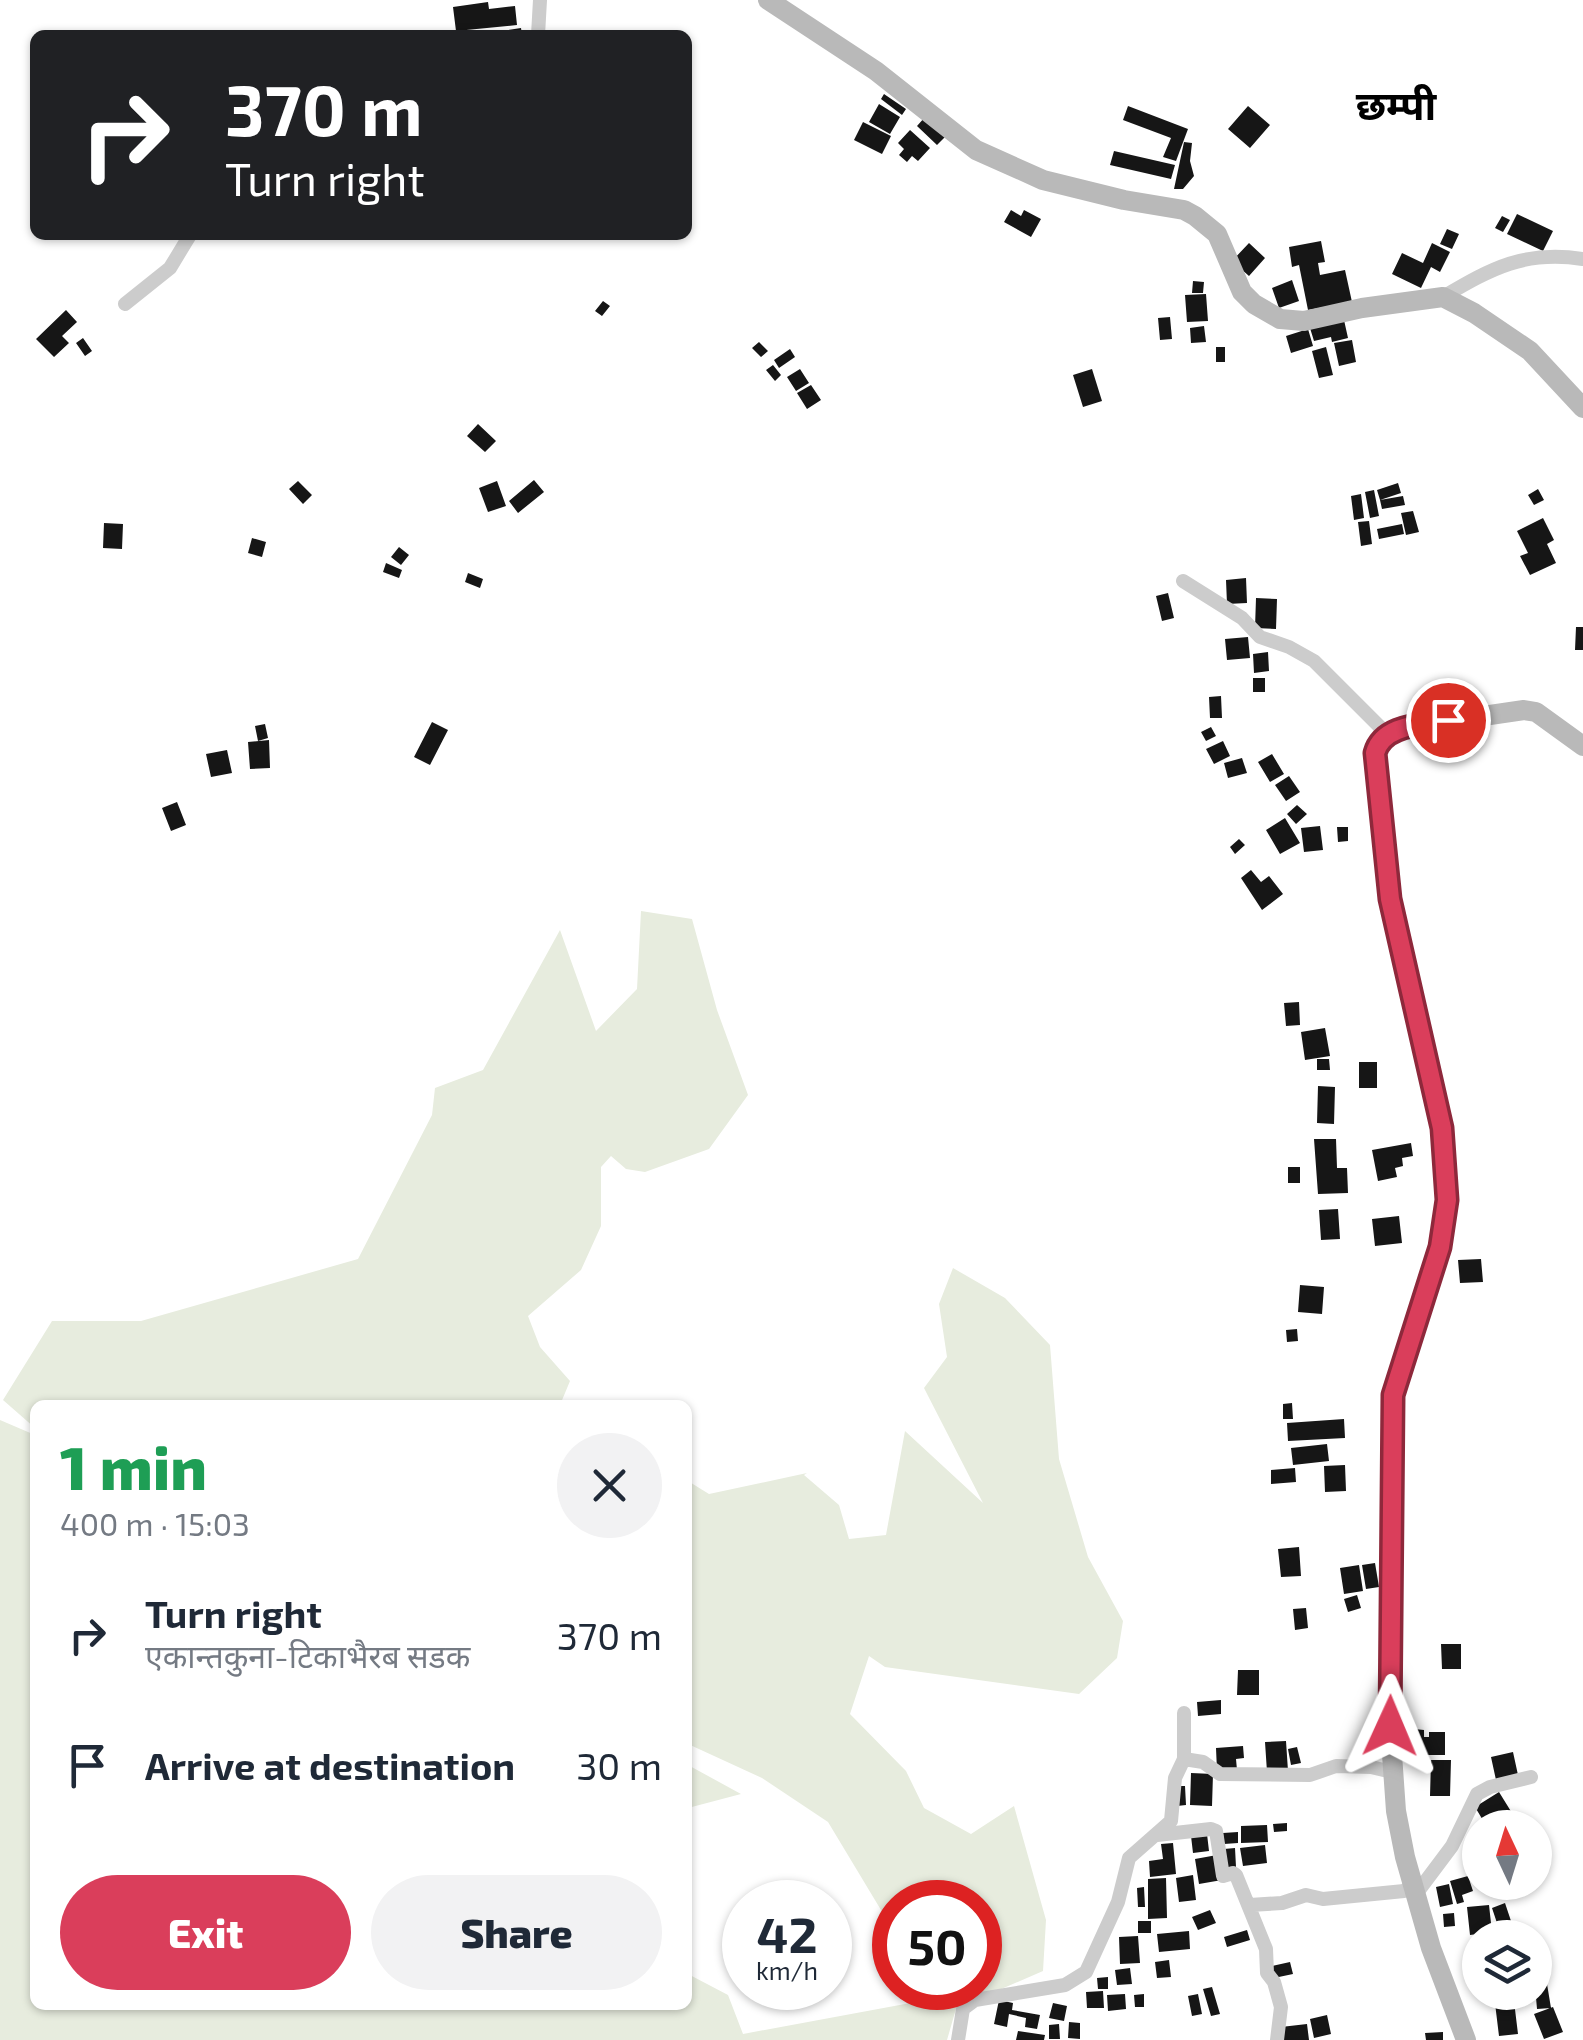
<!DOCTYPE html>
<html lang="en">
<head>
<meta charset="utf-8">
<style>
  body { margin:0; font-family:"Exo 2","Noto Sans Devanagari",sans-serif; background:#f2f2f3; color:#1f2937; height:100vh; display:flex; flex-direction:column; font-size:38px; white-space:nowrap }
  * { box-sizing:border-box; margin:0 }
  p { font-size:32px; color:#747a83 }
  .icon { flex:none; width:55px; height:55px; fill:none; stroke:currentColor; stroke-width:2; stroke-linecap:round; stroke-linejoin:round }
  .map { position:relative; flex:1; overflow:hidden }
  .sheet { position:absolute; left:30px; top:1400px; width:662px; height:610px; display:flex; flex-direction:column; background:#fff; border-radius:15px; box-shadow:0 2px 8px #0004 }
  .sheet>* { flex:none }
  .banner { position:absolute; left:30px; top:30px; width:662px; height:210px; border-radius:15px; box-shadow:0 2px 8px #0004; background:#202124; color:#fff; overflow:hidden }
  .needle { width:65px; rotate:356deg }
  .buttons { position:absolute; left:1462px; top:1810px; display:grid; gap:20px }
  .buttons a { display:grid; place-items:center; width:90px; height:90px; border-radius:50%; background:#fff; box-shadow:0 2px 8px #0004; font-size:50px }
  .speed { position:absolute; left:722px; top:1880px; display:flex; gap:20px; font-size:50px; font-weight:700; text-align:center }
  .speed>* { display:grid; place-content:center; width:130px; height:130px; border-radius:50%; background:#fff; box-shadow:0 2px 8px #0004; line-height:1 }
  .speed small { font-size:25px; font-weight:400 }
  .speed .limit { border:15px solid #d22; background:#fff; color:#111 }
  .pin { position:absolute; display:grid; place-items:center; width:85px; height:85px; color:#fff; margin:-42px; border:5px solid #fff; border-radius:50%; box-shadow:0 2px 10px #0007 }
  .me { position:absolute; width:110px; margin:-55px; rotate:1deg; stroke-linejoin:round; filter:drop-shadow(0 0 8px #0008) }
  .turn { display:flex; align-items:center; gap:35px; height:210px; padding:0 30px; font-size:45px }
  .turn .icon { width:130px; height:130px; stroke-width:2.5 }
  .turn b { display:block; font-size:70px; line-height:85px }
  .round { display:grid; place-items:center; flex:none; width:105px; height:105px; border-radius:52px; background:#f2f2f3 }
  .summary { display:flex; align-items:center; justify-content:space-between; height:170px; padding:0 30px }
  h1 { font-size:60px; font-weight:800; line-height:75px; color:#1e9e55 }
  .button { display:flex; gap:20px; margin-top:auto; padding:20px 30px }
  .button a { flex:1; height:115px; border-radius:60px; background:#da3e5b; color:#fff; font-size:40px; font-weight:800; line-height:115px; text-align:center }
  .button a+a { background:#f2f2f3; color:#1f2937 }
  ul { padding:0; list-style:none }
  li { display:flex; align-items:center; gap:30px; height:130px; padding:0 30px }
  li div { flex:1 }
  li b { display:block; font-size:38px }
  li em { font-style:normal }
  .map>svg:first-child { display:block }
  .green { fill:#e7ecde }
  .building { fill:#161616 }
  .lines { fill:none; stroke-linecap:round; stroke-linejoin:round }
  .street { stroke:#ccc; stroke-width:14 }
  .secondary { stroke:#b9b9b9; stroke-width:20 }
  .route-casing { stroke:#8e283b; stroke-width:25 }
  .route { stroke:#da3e5b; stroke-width:18 }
  .labels { text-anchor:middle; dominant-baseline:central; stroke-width:10; stroke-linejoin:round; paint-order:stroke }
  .district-label { font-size:40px; font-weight:bold; fill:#000; stroke:#fff }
</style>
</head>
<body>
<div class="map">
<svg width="1583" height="2040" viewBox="0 0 1583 2040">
  <rect width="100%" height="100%" fill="#fff"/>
  <!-- green -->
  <path class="green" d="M641,911L692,919L717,1010L748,1095L709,1149L645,1172L626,1169L611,1156L601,1167V1226L581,1270L528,1316L540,1347L570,1381L560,1405H35V1428L3,1400L52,1321H141L358,1259L432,1115L435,1088L483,1070L560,930L596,1031L637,989Z
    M953,1268L1005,1298L1050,1345L1059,1459L1088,1557L1123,1621L1117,1658L1079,1694L885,1667L869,1656L850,1714L906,1771L924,1808L971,1834L1014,1806L1046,1920L1043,1971L969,2003L960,1995L947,2040H0V1420L35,1435V2005H688V1974L728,1995L743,2034L959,1994L954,1988H980V1902H895V1927L884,1915L828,1822L762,1778L688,1744V1481L709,1494L807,1473L804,1475L839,1505L849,1539L886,1535L905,1431L983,1503L924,1388L947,1357L939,1304Z
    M688,1765L741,1794L688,1808Z"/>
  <!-- building -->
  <path class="building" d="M488,2L489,9L515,6L517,25L456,31L453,7Z
    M521,28L522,35H490V33Z
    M884,94L906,109L902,115L881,99Z
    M879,104L900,117L890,134L869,122Z
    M1128,106L1188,129L1176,161L1163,157L1171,138L1123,120Z
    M1248,106L1270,125L1250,148L1228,129Z
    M925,117L945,137L937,145L917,126Z
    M863,122L891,136L882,154L854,140Z
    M910,130L930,148L918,161L912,156L907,162L899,155L904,149L898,143Z
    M1184,142L1192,143L1190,161L1194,176L1183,189H1174Z
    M1114,151L1175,165L1171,179L1110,165Z
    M1011,210L1021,216L1024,210L1041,219L1031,237L1004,222Z
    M1517,214L1553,231L1543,251L1507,234Z
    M1502,216L1510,220L1503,232L1495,228Z
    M1447,229L1459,234L1452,249L1440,244Z
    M1321,241L1325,262L1318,263L1320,275L1345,270L1352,302L1308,310L1299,265L1292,267L1289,247Z
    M1249,243L1265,258L1249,276L1232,261Z
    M1432,243L1450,252L1440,272L1431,267L1421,288L1392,274L1402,253L1423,263Z
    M1292,280L1299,301L1279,308L1272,288Z
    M1193,281L1204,282L1203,293H1192Z
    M1206,294L1208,321L1187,322L1185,295Z
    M603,301L610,306L602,316L595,311Z
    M66,310L77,322L62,336L69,343L54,357L36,339Z
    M1170,317L1172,339L1160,340L1158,318Z
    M1344,320L1348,338L1332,342L1331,337L1314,341L1310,328Z
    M1204,326L1206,342L1191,343L1190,328Z
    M1308,329L1313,346L1291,353L1286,336Z
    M83,338L92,351L85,356L76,343Z
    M1352,340L1356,362L1339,366L1334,343Z
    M759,342L768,351L761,357L752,348Z
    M1216,347H1225V362H1216Z
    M1326,347L1333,375L1319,378L1312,351Z
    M790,349L795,357L779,368L774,360Z
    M773,365L781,375L775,381L766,370Z
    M800,369L809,383L796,391L787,377Z
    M1092,369L1102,401L1083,407L1073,375Z
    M811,385L821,400L807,409L797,393Z
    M478,424L496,441L485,452L467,436Z
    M534,480L544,492L518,513L509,501Z
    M298,481L312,495L303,504L289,489Z
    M497,481L506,506L488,512L479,488Z
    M1398,483L1401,493L1380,500L1377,490Z
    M1538,489L1544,500L1534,505L1528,495Z
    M1374,490L1379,516L1370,518L1365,492Z
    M1361,494L1364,518L1354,520L1351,496Z
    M1403,496L1405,505L1382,509L1380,500Z
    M1413,511L1419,532L1406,535L1401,513Z
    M1543,518L1554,540L1547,544L1556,563L1530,575L1520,556L1528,553L1517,531Z
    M1369,521L1372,544L1361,546L1358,522Z
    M104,523L123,524L122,549L103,548Z
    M1402,524L1404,534L1379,539L1377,529Z
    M252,538L266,542L262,557L248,553Z
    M399,547L409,555L401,565L391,557Z
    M386,563L402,570L399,578L383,572Z
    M468,573L483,579L480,588L465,582Z
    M1246,578L1247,603L1227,604L1226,580Z
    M1168,593L1174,618L1162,621L1156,596Z
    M1256,598L1277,599L1276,629L1255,628Z
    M1576,627H1583V650H1575Z
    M1248,637L1250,658L1227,660L1225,639Z
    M1268,652L1269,671L1254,673L1253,654Z
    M1253,678H1265V692H1253Z
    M1221,696L1222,718H1210L1209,697Z
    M432,722L448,730L430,765L414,757Z
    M265,724L268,738L258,741L255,726Z
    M1211,727L1216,736L1206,741L1201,732Z
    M269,740L270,768L250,769L248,742Z
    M1223,741L1230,756L1214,764L1206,749Z
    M227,750L232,773L211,777L206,754Z
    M1272,754L1284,774L1270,782L1258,762Z
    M1242,758L1247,773L1228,778L1224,763Z
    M1289,776L1300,792L1286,801L1275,785Z
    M177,802L186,825L171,831L162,808Z
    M1297,805L1307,814L1296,824L1287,814Z
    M1285,818L1300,843L1280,854L1266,830Z
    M1320,826L1323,850L1304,852L1301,828Z
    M1337,827H1348V841L1338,842Z
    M1239,839L1245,845L1235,854L1230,847Z
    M1251,870L1261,882L1269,876L1283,894L1262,910L1241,878Z
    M1299,1002L1300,1025L1286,1026L1284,1003Z
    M1325,1028L1330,1056L1305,1060L1301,1032Z
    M1317,1059H1329L1330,1070H1317Z
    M1359,1062H1377V1088H1359Z
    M1318,1086L1335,1087L1334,1124L1317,1123Z
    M1314,1139H1336L1337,1168H1347L1348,1193L1318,1194Z
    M1411,1143L1413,1156L1402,1158L1403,1166L1395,1168L1397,1177L1378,1181L1372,1150Z
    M1288,1167H1300V1183H1288Z
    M1338,1209L1340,1239L1321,1240L1319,1210Z
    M1399,1216L1402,1243L1375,1246L1372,1219Z
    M1481,1259L1483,1282L1460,1283L1458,1260Z
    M1300,1285L1324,1287L1322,1314L1298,1312Z
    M1297,1329L1298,1341L1287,1342L1286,1330Z
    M1292,1403L1293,1419H1283V1404Z
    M1344,1419L1345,1438L1288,1441L1287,1423Z
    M1327,1444L1329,1461L1293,1465L1291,1448Z
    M1345,1465L1346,1491L1325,1492L1324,1466Z
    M1295,1468L1296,1482L1271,1484V1470Z
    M1299,1547L1301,1576L1281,1577L1278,1549Z
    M1375,1563L1379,1587L1366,1589L1362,1565Z
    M1359,1565L1363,1591L1344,1594L1340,1568Z
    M1357,1595L1361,1608L1348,1612L1344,1599Z
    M1306,1608L1308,1628L1295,1630L1293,1609Z
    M1441,1644H1461V1669H1442Z
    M1238,1670H1259V1695H1237Z
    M1221,1700V1714L1198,1716L1197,1702Z
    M1414,1729L1424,1730V1737H1429V1732H1445V1755H1414Z
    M1286,1741L1288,1771L1267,1772L1265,1742Z
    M1243,1746L1244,1758L1236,1759L1237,1770L1217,1771L1216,1748Z
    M1297,1747L1301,1763L1291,1765L1288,1749Z
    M1513,1752L1518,1775L1496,1780L1491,1757Z
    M1431,1760H1451L1450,1796H1430Z
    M1191,1773L1213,1774L1212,1806L1190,1805Z
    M1176,1786H1185L1186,1805L1177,1806Z
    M1499,1792L1512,1813L1487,1827L1475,1807Z
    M1287,1823V1831L1274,1832L1273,1824Z
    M1267,1825L1268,1842L1241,1843V1826Z
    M1238,1832V1843L1224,1844L1223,1833Z
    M1207,1834L1209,1851L1193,1853L1191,1836Z
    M1173,1843L1176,1874L1150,1877L1149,1861L1163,1859L1161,1844Z
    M1265,1845L1267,1863L1243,1866L1240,1848Z
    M1235,1848L1236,1867H1225L1224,1849Z
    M1217,1855L1222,1880L1199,1884L1195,1859Z
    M1193,1875L1196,1900L1179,1902L1176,1878Z
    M1468,1876L1473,1891L1462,1895L1464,1902L1457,1904L1450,1881Z
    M1166,1878L1167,1918L1148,1919V1879Z
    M1449,1884L1453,1904L1440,1907L1436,1887Z
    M1144,1887L1145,1907H1138L1137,1888Z
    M1505,1903L1511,1921L1498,1926L1492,1908Z
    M1489,1905L1492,1932L1470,1935L1467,1907Z
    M1210,1910L1216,1923L1198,1930L1192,1917Z
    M1454,1913L1455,1926L1444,1927L1443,1914Z
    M1138,1921H1151V1933H1138Z
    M1247,1930L1250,1940L1227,1947L1224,1937Z
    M1189,1931L1190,1949L1159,1952L1157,1934Z
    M1138,1936L1140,1963L1120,1964L1119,1937Z
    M1169,1960L1171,1977L1157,1978L1155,1962Z
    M1290,1962L1293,1974L1274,1978L1272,1966Z
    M1130,1968L1132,1984L1117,1985L1115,1970Z
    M1108,1977V1989H1098L1097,1978Z
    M1547,1984L1551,2008L1537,2009L1535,1986Z
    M1212,1987L1220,2014L1211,2016L1203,1989Z
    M1103,1991L1104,2008H1087L1086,1992Z
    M1513,1993L1518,2034L1499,2036L1494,1995Z
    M1125,1994L1126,2009L1108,2011L1107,1995Z
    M1144,1994V2007H1135L1134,1995Z
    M1198,1994L1202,2014L1192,2016L1188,1996Z
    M999,2000L1013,2003L1012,2010L1040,2015L1037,2029L1025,2027L1026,2018L1009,2014L1007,2027L994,2024Z
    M1053,2003L1067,2006L1064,2021L1049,2018Z
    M1553,2007L1563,2032L1544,2039L1534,2014Z
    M1327,2015L1331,2034L1314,2038L1310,2019Z
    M1069,2022L1080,2023V2039L1068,2038Z
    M1059,2024L1060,2039H1049V2025Z
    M1307,2024L1309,2040H1282L1281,2027Z
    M1018,2031L1045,2035L1044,2040H1016Z
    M1443,2032V2040H1426L1425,2033Z"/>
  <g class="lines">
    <!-- street -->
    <path class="street" d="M538,35L540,0
      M1443,297C1492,268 1525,250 1583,259
      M125,304L170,268L190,235
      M1183,581L1242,618L1260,637L1289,647L1314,661L1387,734
      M1184,1759L1203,1762L1220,1774L1310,1775L1336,1766L1371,1767L1392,1772
      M1157,1835L1211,1829L1216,1831L1223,1876L1233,1873L1236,1875L1266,1949L1267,1973L1274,1982L1281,2007L1277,2040
      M1416,1894L1452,1846L1477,1794L1490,1787L1531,1777
      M1250,1905L1282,1903L1306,1895L1323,1899L1404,1891L1413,1884
      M958,2040L963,2009L975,2000L1065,1985L1086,1972L1118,1902L1129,1858L1171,1821L1175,1778L1184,1759V1713"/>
    <!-- secondary -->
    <path class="secondary" d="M768,0L876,71L976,150L1043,180L1124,200L1184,210L1195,216L1217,234L1242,292L1254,304L1280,319L1304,321L1362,308L1443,297L1474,313L1530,351L1583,408
      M1466,2040L1431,1948L1405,1857L1396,1811L1390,1726L1393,1395L1440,1247L1447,1201L1442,1128L1390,899L1375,753L1382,738L1408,727L1524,710L1536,712L1583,746"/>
  </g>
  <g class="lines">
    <!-- route casing -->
    <g class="route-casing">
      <path id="route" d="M1390,1726L1393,1395L1440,1247L1447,1200L1442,1128L1390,899L1375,753C1383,724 1423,725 1448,720"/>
    </g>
    <!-- route -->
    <use href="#route" class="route"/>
  </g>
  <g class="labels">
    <!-- district labels -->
    <g class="district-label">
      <text x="1396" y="104">छम्पी</text>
    </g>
  </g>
</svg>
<div class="buttons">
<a><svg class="needle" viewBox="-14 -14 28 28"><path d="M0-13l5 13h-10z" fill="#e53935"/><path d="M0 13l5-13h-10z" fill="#747a83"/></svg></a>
<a><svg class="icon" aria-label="layers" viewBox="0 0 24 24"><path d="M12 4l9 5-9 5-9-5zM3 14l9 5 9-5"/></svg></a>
</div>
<div class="speed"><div>42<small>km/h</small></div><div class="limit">50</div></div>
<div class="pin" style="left:1448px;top:720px;background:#d93025"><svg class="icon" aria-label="arrive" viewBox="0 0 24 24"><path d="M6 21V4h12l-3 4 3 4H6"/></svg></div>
<svg class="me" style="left:1390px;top:1726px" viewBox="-20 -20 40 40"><path d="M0-17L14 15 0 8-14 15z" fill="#da3e5b" stroke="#fff" stroke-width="4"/></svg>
<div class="banner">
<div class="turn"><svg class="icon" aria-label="right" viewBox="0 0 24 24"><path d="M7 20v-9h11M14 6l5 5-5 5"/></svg><div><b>370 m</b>Turn right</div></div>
</div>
<section class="sheet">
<div class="summary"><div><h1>1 min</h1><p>400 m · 15:03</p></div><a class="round"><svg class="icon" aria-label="close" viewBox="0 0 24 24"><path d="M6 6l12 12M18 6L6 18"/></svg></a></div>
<ul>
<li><svg class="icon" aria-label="right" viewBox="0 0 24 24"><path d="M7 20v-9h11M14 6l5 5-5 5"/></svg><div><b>Turn right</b><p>एकान्तकुना-टिकाभैरब सडक</p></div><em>370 m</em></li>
<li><svg class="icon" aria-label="arrive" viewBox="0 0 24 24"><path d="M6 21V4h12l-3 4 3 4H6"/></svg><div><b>Arrive at destination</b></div><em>30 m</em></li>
</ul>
<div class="button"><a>Exit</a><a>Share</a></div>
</section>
</div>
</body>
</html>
